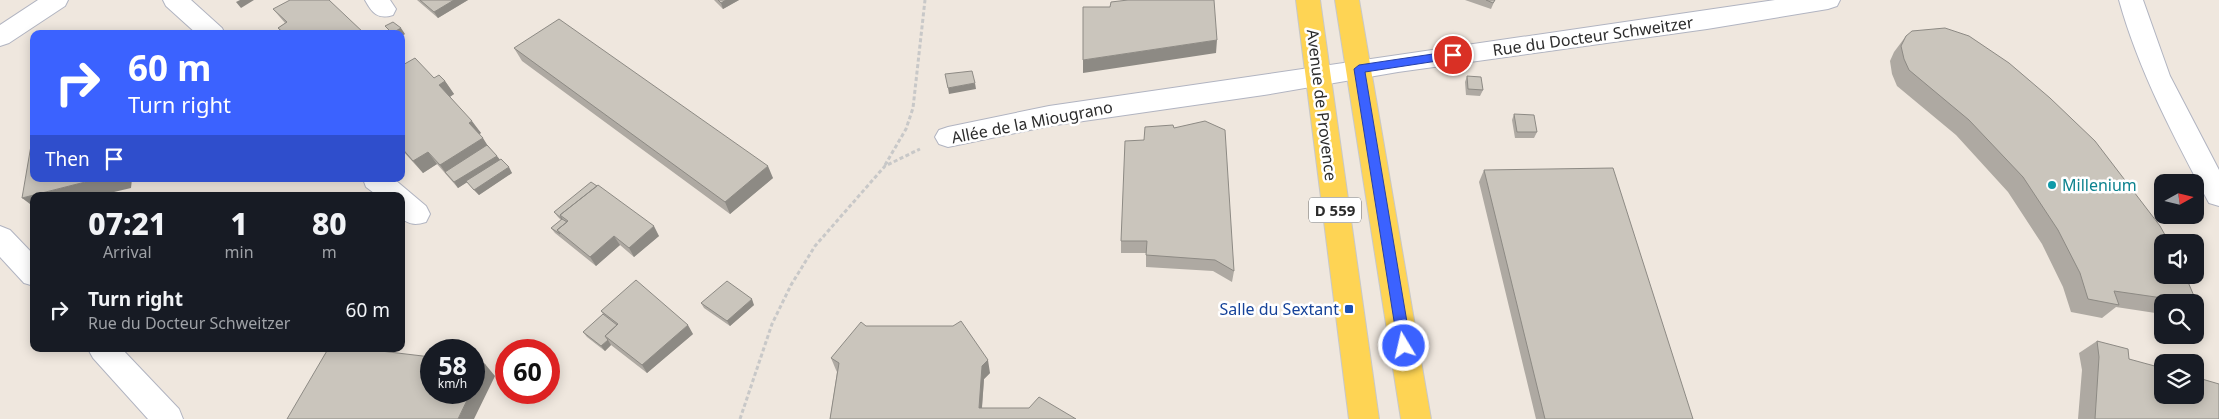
<!DOCTYPE html>
<html lang="en">
<head>
<meta charset="utf-8">
<style>
  body { margin:0; font-family:"Noto Sans",sans-serif; background:#242831; color:#f1f3f6; height:100vh; display:flex; flex-direction:column; font-size:19px; white-space:nowrap }
  * { box-sizing:border-box; margin:0 }
  p { font-size:16px; color:#9ea1a6 }
  .icon { flex:none; width:28px; height:28px; fill:none; stroke:currentColor; stroke-width:2; stroke-linecap:round; stroke-linejoin:round }
  .map { position:relative; flex:1; overflow:hidden }
  .side { position:absolute; left:30px; top:192px; width:375px; height:160px; display:flex; flex-direction:column; background:#171b24; border-radius:10px; box-shadow:0 2px 12px #0003 }
  .side>* { flex:none }
  .guide { position:absolute; left:30px; top:30px; width:375px; height:152px; border-radius:10px; box-shadow:0 2px 12px #0003; background:#3b62ff; color:#fff; overflow:hidden }
  .needle { width:32px; rotate:82deg }
  .tools { position:absolute; left:2154px; top:174px; display:grid; gap:10px }
  .tools a { display:grid; place-items:center; width:50px; height:50px; border-radius:10px; background:#171b24; box-shadow:0 2px 12px #0003; font-size:25px }
  .speed { position:absolute; left:420px; top:339px; display:flex; gap:10px; font-size:25px; font-weight:700; text-align:center }
  .speed>* { display:grid; place-content:center; width:65px; height:65px; border-radius:50%; background:#171b24; box-shadow:0 2px 12px #0003; line-height:1 }
  .speed small { font-size:12px; font-weight:400 }
  .speed .limit { border:8px solid #d22; background:#fff; color:#111 }
  .pin { position:absolute; display:grid; place-items:center; width:42px; height:42px; color:#fff; margin:-21px; border:2px solid #fff; border-radius:50%; box-shadow:0 1px 5px #0007 }
  .me { position:absolute; width:55px; margin:-28px; rotate:351deg; stroke-linejoin:round; filter:drop-shadow(0 0 4px #0008) }
  .turn { display:flex; align-items:center; gap:18px; height:105px; padding:0 15px; font-size:22px }
  .turn .icon { width:65px; height:65px; stroke-width:2.5 }
  .turn b { display:block; font-size:35px; line-height:42px }
  .then { display:flex; align-items:center; height:48px; padding:0 15px; background:#0003; gap:10px; font-size:19px }
  .eta { display:flex; justify-content:space-evenly; align-items:center; height:85px; text-align:center }
  .eta b { font-size:30px; font-weight:800; line-height:35px }
  ul { padding:0; list-style:none }
  li { display:flex; align-items:center; gap:15px; height:65px; padding:0 15px }
  li div { flex:1 }
  li b { display:block; font-size:19px }
  li em { font-style:normal }
  .map>svg:first-child { display:block }
  .lines { fill:none; stroke-linecap:round; stroke-linejoin:round }
  .minor-casing { stroke:#b1b4c1; stroke-width:2 }
  .major-casing { stroke:#c8c8c8; stroke-width:2 }
  .path { stroke:#c8c8c8; stroke-width:3; stroke-dasharray:4 2.5; stroke-linecap:butt }
  .minor { fill:#fff; fill-rule:evenodd }
  .major { fill:#fed454; fill-rule:evenodd }
  .wall { fill:#aea9a2 }
  .shaded-wall { fill:#8d8a84 }
  .building { fill:#cac5bc; stroke:#8d8a84 }
  .route { fill:#3b62ff; stroke:#2640a6 }
  .culture-dot { fill:#0f9aa8; stroke:#fff; stroke-width:2 }
  .transit-dot { fill:#1a4fb4; stroke:#fff; stroke-width:2 }
  .labels { text-anchor:middle; dominant-baseline:central; stroke-width:5; stroke-linejoin:round; paint-order:stroke }
  .shield { fill:#fff; stroke:#6b6b6b; stroke-width:1 }
  .shield-label { font-size:15px; font-weight:bold; fill:#2c2c2c }
  .street-label { font-size:16px; fill:#2c2c2c; stroke:#fff }
  .culture-label { font-size:16px; fill:#0d838f; stroke:#fff; text-anchor:start }
  .transit-label { font-size:16px; fill:#164399; stroke:#fff; text-anchor:end }
</style>
</head>
<body>
<div class="map">
<svg width="2219" height="419" viewBox="0 0 2219 419">
  <rect width="100%" height="100%" fill="#efe7de"/>
  <g class="lines">
    <!-- minor casing -->
    <g class="minor-casing">
      <path id="minor" d="M38,0H68L65,6L9,43L0,46V25Z
        M163,0H191L222,28L225,34H197L166,6Z
        M365,0H390L396,9L393,15C378,20 372,13 365,0Z
        M1775,0H1840L1837,6L1828,9L1707,29L1398,72L1264,95L1049,126L948,147L939,144L935,137L939,130L948,127L1049,106Z
        M2119,0H2143L2170,76L2219,170V206L2209,203C2174,137 2139,72 2119,0Z
        M363,179H394L426,206L430,214L426,222C416,225 410,225 401,218V196H378L366,187Z
        M0,226L10,230L34,255V286L24,283L0,257Z
        M88,349H122L179,409L183,419H148L93,358Z"/>
    </g>
    <!-- major casing -->
    <g class="major-casing">
      <path id="major" d="M1296,0H1320L1379,419H1349Z
        M1335,0H1359L1431,419H1401Z"/>
    </g>
    <!-- path -->
    <path class="path" d="M885,165L906,129L913,108L925,0
      M740,419L772,324L791,285L815,246L885,166L920,149"/>
    <!-- minor -->
    <use href="#minor" class="minor"/>
    <!-- major -->
    <use href="#major" class="major"/>
  </g>
  <!-- wall -->
  <path class="wall" d="M417,0H468L438,18Z
    M714,0H739L723,9Z
    M1465,0H1495L1491,9Z
    M273,9L365,34H371H283L278,28L285,23Z
    M1906,36L2197,303L2195,304V302H2162V314L2116,307L2102,318L2071,312L2063,287L2042,244L2008,192L1956,135L1897,86L1892,74L1890,61L1894,52Z
    M514,48L773,178L730,214L522,61Z
    M401,66L434,78L445,81L454,94L450,97L481,133L479,134L487,145L500,160L512,173L479,195L467,182L458,188L437,164L423,173L401,149Z
    M1467,76L1483,90L1480,96L1466,95L1465,82Z
    M1514,114L1537,132L1534,138H1515L1512,120Z
    M1174,128L1234,271L1232,282L1213,271L1146,267V253H1121V241L1144,140Z
    M1484,170L1693,419H1536L1479,182Z
    M554,212L659,236L634,257L620,245L596,266L555,233L551,228L561,220L558,217Z
    M701,303L754,305L730,326L704,308Z
    M601,311L693,334L647,373L611,345L605,351L587,337L583,332L603,314Z
    M866,326L990,373L984,379L982,408L1076,419H830L837,372L836,370L831,358Z
    M2097,341L2129,359L2219,419H2078L2082,370L2079,353Z"/>
  <!-- shaded-wall -->
  <path class="shaded-wall" d="M240,0H254L241,8L236,2Z
    M454,0H468L438,18L434,12Z
    M726,0H739L723,9L721,3Z
    M401,28L405,34L401,37V34L392,33Z
    M1217,40L1216,53L1083,73V60Z
    M445,81L454,94L448,98L439,85Z
    M975,83L976,89L949,94L948,88Z
    M472,121L481,133L478,135L469,123Z
    M483,138L491,151L445,172L440,165Z
    M428,152L437,164L423,173L413,161Z
    M497,156L501,161L458,188L454,182Z
    M768,166L773,178L730,214L725,202Z
    M509,167L512,173L479,195L474,190Z
    M97,179H132L131,188L97,196H34V207L22,198Z
    M654,226L659,236L634,257L629,248Z
    M614,236L620,245L596,266L590,257Z
    M752,299L754,305L730,326L727,321Z
    M688,325L693,334L647,373L642,365Z
    M608,340L611,345L605,351L601,346Z
    M988,360L990,373L984,379L981,419L979,408L982,366Z
    M485,364L495,376L474,419H458L471,392H474V387Z"/>
  <!-- building -->
  <path class="building" d="M290,0H329L365,34L368,31L371,34H300L297,32L294,34H285L278,28L287,22L273,9Z
    M420,0H454L434,12Z
    M718,0H726L721,3Z
    M1128,0H1214L1217,40L1083,60V7H1110L1111,2Z
    M1486,0H1495L1493,3Z
    M559,19L768,166L725,202L514,48Z
    M393,22L401,28L392,33L385,26Z
    M1945,28L1969,36L2009,63L2050,98L2095,141L2160,226L2169,242H2162V275H2185L2197,303L2114,291L2119,305L2088,299L2080,273L2058,230L2023,177L1969,120L1909,70L1904,59L1901,46L1906,36L1912,31Z
    M415,58L434,78L439,75L445,81L439,85L472,121L469,123L483,138L440,165L428,152L413,161L401,147V66Z
    M972,71L975,83L948,88L945,74Z
    M1467,76L1481,77L1483,90L1468,89Z
    M1514,114L1534,115L1537,132H1517Z
    M1205,121L1225,130L1234,271L1215,260L1146,255L1147,241H1121L1125,141L1144,140L1145,127L1173,125L1174,128Z
    M34,128V179H97L22,198Z
    M487,145L497,156L454,182L445,172Z
    M501,159L509,167L474,190L466,181Z
    M1613,168L1693,419H1545L1484,170Z
    M591,182L597,186L560,215L562,219L567,222L557,230L560,234L551,228L562,219L554,212Z
    M598,185L654,226L629,248L614,236L590,257L557,230L568,221L560,215Z
    M636,280L688,325L642,365L605,336L618,324L601,311Z
    M727,281L752,299L727,321L701,303Z
    M603,314L617,325L605,336L608,340L601,346L583,332Z
    M961,321L988,360L982,366L979,408H1029L1039,397L1076,419H830L839,363L831,358L861,322L866,326H953Z
    M2097,341L2128,349L2129,359L2162,368V395H2195V377L2219,384V419H2095L2099,357Z
    M328,349H364L431,357V392H471L458,419H287Z
    M474,363L485,364L474,387Z"/>
  <!-- route -->
  <path class="route" d="M1453,51L1457,52V58L1365,72L1411,346L1409,350L1404,351L1400,350L1398,346L1354,69L1359,65Z"/>
  <!-- markers -->
  <circle class="culture-dot" cx="2052" cy="185" r="5"/>
  <rect class="transit-dot" x="1344" y="304" width="10" height="10" rx="2.5"/>
  <g class="labels">
    <!-- shield labels -->
    <rect class="shield" x="1309" y="197.5" width="52" height="25" rx="4"/>
    <g class="shield-label">
      <text x="1335" y="210">D 559</text>
    </g>
    <!-- street labels -->
    <g class="street-label">
      <text transform="translate(1593 36) rotate(-8)">Rue du Docteur Schweitzer</text>
      <text transform="translate(1322 105) rotate(83)">Avenue de Provence</text>
      <text transform="translate(1032 122) rotate(-11)">Allée de la Miougrano</text>
    </g>
    <!-- culture labels -->
    <g class="culture-label">
      <text x="2062" y="185">Millenium</text>
    </g>
    <!-- transit labels -->
    <g class="transit-label">
      <text x="1339" y="309">Salle du Sextant</text>
    </g>
  </g>
</svg>
<div class="tools">
<a><svg class="needle" viewBox="-14 -14 28 28"><path d="M0-13l5 13h-10z" fill="#e53935"/><path d="M0 13l5-13h-10z" fill="#9ea1a6"/></svg></a>
<a><svg class="icon" aria-label="sound" viewBox="0 0 24 24"><path d="M4 9h4l5-4v14l-5-4H4zM17 9q2 3 0 6"/></svg></a>
<a><svg class="icon" aria-label="search" viewBox="0 0 24 24"><circle cx="10" cy="10" r="6"/><path d="M15 15l6 6"/></svg></a>
<a><svg class="icon" aria-label="layers" viewBox="0 0 24 24"><path d="M12 4l9 5-9 5-9-5zM3 14l9 5 9-5"/></svg></a>
</div>
<div class="speed"><div>58<small>km/h</small></div><div class="limit">60</div></div>
<div class="pin" style="left:1453px;top:55px;background:#d93025"><svg class="icon" aria-label="arrive" viewBox="0 0 24 24"><path d="M6 21V4h12l-3 4 3 4H6"/></svg></div>
<svg class="me" style="left:1404px;top:346px" viewBox="-20 -20 40 40"><circle r="17" fill="#3b62ff" stroke="#fff" stroke-width="3"/><path d="M0-11L8 9 0 5-8 9z" fill="#fff"/></svg>
<div class="guide">
<div class="turn"><svg class="icon" aria-label="right" viewBox="0 0 24 24"><path d="M7 20v-9h11M14 6l5 5-5 5"/></svg><div><b>60 m</b>Turn right</div></div>
<div class="then">Then<svg class="icon" aria-label="arrive" viewBox="0 0 24 24"><path d="M6 21V4h12l-3 4 3 4H6"/></svg></div>
</div>
<section class="side">
<div class="eta">
<div><b>07:21</b><p>Arrival</p></div>
<div><b>1</b><p>min</p></div>
<div><b>80</b><p>m</p></div>
</div>
<ul>
<li><svg class="icon" aria-label="right" viewBox="0 0 24 24"><path d="M7 20v-9h11M14 6l5 5-5 5"/></svg><div><b>Turn right</b><p>Rue du Docteur Schweitzer</p></div><em>60 m</em></li>
</ul>
</section>
</div>
</body>
</html>
